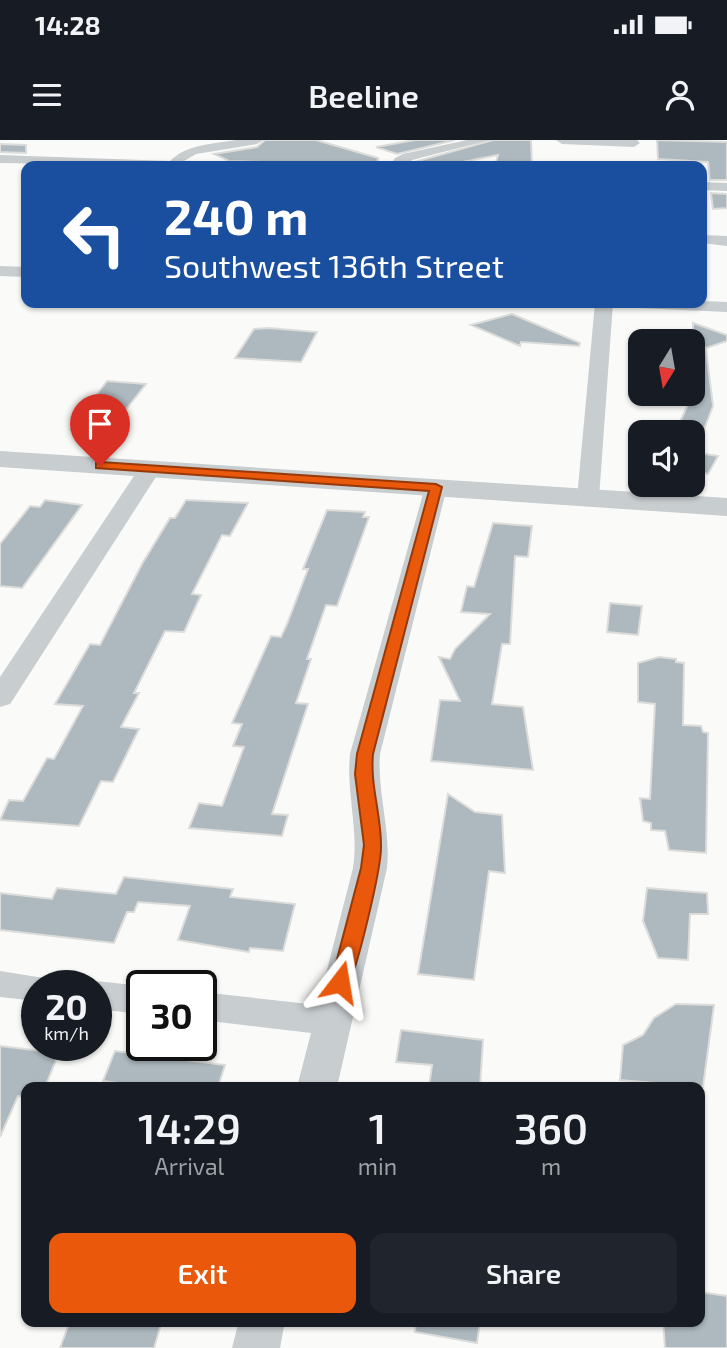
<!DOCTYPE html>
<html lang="en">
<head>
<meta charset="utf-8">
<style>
  body { margin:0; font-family:"Exo 2",sans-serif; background:#20242c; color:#f1f3f6; height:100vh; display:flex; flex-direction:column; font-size:26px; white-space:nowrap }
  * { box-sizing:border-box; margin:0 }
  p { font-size:23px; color:#9ea1a6 }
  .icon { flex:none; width:38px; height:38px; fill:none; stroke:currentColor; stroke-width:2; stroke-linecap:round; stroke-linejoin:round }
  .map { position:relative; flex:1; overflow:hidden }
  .panel { position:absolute; left:21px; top:942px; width:684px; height:245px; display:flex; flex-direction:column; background:#171b24; border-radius:14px; box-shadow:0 2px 5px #0004 }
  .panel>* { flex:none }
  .guide { position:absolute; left:21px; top:21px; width:686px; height:147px; border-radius:14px; box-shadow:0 2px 5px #0004; background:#1a4fa0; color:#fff; overflow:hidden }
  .needle { width:46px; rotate:191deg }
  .buttons { position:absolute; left:628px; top:189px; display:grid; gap:14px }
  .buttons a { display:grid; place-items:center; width:77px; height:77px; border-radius:14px; background:#171b24; box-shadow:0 2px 5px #0004; font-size:35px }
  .speed { position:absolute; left:21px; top:830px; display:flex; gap:14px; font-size:35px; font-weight:700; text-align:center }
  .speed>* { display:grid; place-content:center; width:91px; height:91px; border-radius:50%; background:#171b24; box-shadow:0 2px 5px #0004; line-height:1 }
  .speed small { font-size:18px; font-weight:400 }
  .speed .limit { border:4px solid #111; border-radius:10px; background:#fff; color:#111 }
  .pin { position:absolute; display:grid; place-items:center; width:60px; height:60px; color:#fff; margin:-72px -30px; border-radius:50% 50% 50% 0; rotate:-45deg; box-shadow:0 0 7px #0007 }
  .pin .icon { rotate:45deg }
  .me { position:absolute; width:77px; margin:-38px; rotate:14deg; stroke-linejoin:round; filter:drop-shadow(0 0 5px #0008) }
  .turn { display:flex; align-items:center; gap:24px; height:147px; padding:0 28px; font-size:32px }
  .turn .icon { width:91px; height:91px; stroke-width:2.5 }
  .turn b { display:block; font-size:49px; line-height:60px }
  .eta { display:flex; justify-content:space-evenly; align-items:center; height:119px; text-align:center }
  .eta b { font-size:42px; font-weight:600; line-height:49px }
  .button { display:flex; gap:14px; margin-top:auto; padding:14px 28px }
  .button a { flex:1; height:80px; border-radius:14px; background:#ea580c; color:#fff; font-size:28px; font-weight:600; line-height:80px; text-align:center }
  .button a+a { background:#20242c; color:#f1f3f6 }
  .status { display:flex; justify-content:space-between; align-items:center; height:49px; padding:0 35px; background:#171b24; direction:ltr }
  .status svg { height:19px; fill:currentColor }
  header { display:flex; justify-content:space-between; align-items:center; height:91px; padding:0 28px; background:#171b24; font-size:32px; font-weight:600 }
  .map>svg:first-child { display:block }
  .building { fill:#adb9be; stroke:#dcdcda; stroke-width:2 }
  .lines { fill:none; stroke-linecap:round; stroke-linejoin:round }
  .minor { fill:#c8cdd0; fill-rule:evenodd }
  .tertiary { fill:#c8cdd0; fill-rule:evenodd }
  .route { fill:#ea580c; stroke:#983908; stroke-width:2 }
</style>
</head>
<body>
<div class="status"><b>14:28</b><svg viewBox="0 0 49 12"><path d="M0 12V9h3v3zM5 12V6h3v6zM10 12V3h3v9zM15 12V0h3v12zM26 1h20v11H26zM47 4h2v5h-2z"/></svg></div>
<header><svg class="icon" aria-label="menu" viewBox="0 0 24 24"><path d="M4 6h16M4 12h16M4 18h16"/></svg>Beeline<svg class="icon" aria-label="person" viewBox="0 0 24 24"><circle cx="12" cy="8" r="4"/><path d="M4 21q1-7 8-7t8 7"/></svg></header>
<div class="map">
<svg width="727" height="1208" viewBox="0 0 727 1208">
  <rect width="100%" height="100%" fill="#fafaf8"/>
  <!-- building -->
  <path class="building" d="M265,0H316L378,18L377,25L229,21L214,14L257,7Z
    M415,0H455L397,14L376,7Z
    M493,0H531L532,26H495L498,15L447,25L433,26L418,21Z
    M657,0L727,2V40H710L708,22L658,19Z
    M0,4L26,5V13L0,12Z
    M711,53L727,54V68L713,69Z
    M512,174L580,203L579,206L521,202L520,206L471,185Z
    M693,183L727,195V201L697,211L706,210L713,266L703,292H675L693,254Z
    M254,189L269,188L317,192L301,222L235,218Z
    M107,241L146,244L108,292L71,289Z
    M693,312L718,316L708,334L693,331Z
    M45,360L82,365L22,448L0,446V404L30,366L40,367Z
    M186,360L248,363L230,396L222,395L192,454L201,455L184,492L165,491L134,553H139L121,587L139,589L113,642L101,641L79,686L0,680L9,660L23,661L47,618L54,619L83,566L55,564L90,504L100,505L142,424L170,378H175Z
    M327,370L365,372L363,377H369L337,466L326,465L307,519H311L296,563L308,564L272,674L288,675L282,696L189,688L199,663L222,666L244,607L233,606L242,584L232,583L271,496L281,497L287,484L308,429H303Z
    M493,383L532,386L528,417L515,416L510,504H502L492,564L523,567L533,630L431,621L440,560L460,561L439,517L450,519L455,509L490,474L461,472L467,446L474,447Z
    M610,463L642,466L638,495L607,492Z
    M659,517L676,519V522L684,523L683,585L701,586L703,592L708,593L706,713L669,710L665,691L651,690V683L643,681L640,658L650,659L655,564L638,562V523Z
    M448,654L475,672L502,675L505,733L489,731L474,840L418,834Z
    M124,737L233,749L230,757L295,764L283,811L250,808L249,812L178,800L190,766L138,762L134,772H127L114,803L0,790V753L52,759L57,748L116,754Z
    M647,748L707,753L708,774H690L688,820L658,818L643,781Z
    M676,864L714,865L703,947L620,940L623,905L643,895L654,878Z
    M401,890L483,900L480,947H429L432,925L396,922Z
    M0,906L59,913L45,947H26V957L18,956L0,997Z
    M115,911L225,925L218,947H148L103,941Z
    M700,1152L727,1156V1208H665L663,1181H700Z
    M70,1181H162L154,1208H60Z
    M416,1181H480L477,1203L415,1192Z"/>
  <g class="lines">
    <!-- minor -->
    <path class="minor" d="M236,0H263L257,4L196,14L184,21L201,22L207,26L0,23V15L170,21C187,4 213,4 236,0Z
      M467,0H490L412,20L403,26H390L395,18L403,14Z
      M556,0H637L640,3L634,7L562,4Z
      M702,42L727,43V51L702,50Z
      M702,95L727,96V106L702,103Z
      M0,126L26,127V137L0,136Z
      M702,161L727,162V172L639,168L630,163Z
      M595,163H613L599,358L596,363H580L577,358Z
      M150,322L158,324L161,329L14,558L10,564L0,567V537L142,324Z
      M436,340L444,342L447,347L380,614C377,653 391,689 387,728L337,947H297L311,893L201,880V852L318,865L353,728C359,690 346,652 350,614L425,347L428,342Z
      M0,831L50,839L54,845H37V861L0,857Z
      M96,841L142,846V874L96,869V845H84Z
      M239,1181H285L280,1208H232Z"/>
    <!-- tertiary -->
    <path class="tertiary" d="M0,311L727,358V376L0,327Z"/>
  </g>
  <!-- route -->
  <path class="route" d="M100,322L436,344L442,347L373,614C370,645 381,674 381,705C382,726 357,831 347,847H333L331,842L361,728L364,705L355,634L357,614L429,351L96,328V323Z"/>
</svg>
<div class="buttons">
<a><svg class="needle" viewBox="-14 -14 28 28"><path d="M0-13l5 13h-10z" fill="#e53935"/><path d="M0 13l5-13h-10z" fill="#9ea1a6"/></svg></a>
<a><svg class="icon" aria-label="sound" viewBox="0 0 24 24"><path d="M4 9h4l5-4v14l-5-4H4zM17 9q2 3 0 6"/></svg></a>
</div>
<div class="speed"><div>20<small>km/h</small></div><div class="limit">30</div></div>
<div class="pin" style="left:100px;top:326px;background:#d93025"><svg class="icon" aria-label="arrive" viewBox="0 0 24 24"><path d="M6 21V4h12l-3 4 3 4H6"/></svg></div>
<svg class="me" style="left:340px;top:842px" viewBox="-20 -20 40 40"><path d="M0-17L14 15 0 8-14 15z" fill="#ea580c" stroke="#fff" stroke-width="4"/></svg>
<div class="guide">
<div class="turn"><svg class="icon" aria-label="left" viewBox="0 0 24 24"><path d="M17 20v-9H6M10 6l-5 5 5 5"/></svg><div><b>240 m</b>Southwest 136th Street</div></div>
</div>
<section class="panel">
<div class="eta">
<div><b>14:29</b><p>Arrival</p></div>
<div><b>1</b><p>min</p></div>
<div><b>360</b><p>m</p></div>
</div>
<div class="button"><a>Exit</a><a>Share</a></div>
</section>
</div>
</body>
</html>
